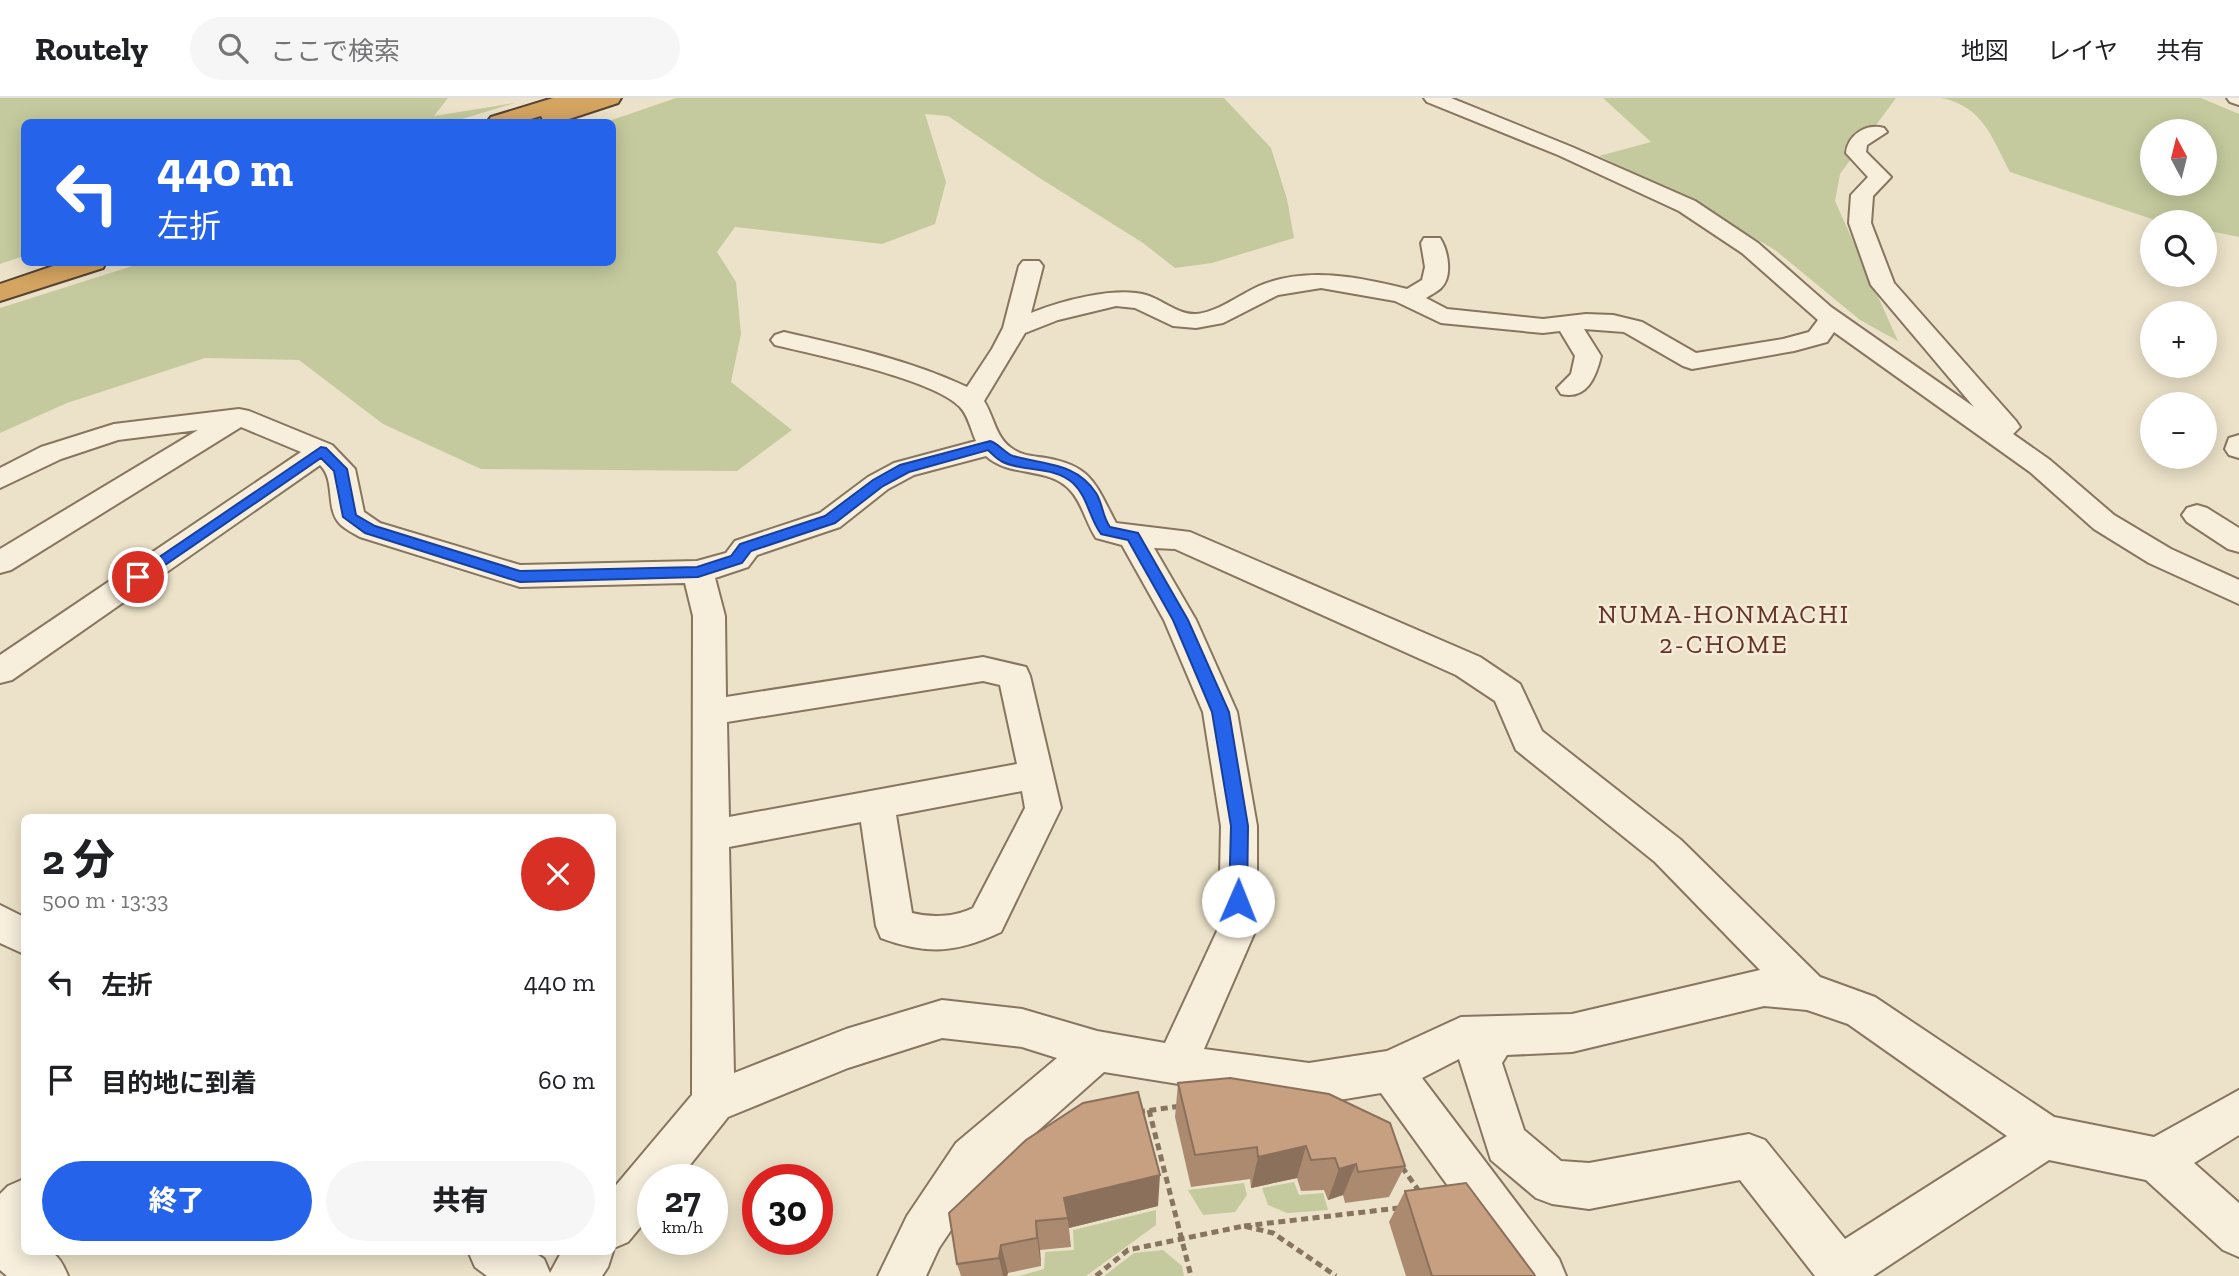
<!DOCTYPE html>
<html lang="ja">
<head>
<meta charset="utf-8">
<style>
  body { margin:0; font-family:"Zilla Slab","Noto Sans JP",serif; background:#f6f6f6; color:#202124; height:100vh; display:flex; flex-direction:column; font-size:26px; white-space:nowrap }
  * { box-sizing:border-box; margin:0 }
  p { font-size:23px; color:#757577 }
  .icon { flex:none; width:38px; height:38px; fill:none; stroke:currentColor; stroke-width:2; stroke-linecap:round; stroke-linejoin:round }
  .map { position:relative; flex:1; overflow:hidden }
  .panel { position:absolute; left:21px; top:716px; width:595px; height:441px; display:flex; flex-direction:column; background:#fff; border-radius:10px; box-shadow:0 4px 18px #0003 }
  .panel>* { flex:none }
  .banner { position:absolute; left:21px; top:21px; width:595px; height:147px; border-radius:10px; box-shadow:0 4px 18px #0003; background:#2563eb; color:#fff; overflow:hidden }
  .needle { width:46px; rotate:353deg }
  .buttons { position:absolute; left:2140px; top:21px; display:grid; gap:14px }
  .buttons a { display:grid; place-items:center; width:77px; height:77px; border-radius:50%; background:#fff; box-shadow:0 4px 18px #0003; font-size:35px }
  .speed { position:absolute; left:637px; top:1066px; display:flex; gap:14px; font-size:35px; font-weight:700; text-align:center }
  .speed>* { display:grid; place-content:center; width:91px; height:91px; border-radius:50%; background:#fff; box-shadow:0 4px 18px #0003; line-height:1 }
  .speed small { font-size:18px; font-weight:400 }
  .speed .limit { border:10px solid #d22; background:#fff; color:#111 }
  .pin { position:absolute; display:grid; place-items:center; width:60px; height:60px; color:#fff; margin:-30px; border:4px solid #fff; border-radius:50%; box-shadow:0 2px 7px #0007 }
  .me { position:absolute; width:77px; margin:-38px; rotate:1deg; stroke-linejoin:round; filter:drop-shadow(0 0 5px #0008) }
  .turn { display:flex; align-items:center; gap:24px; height:147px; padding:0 21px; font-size:32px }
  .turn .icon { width:91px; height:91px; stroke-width:2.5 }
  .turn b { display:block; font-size:49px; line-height:60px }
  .round { display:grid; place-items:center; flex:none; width:74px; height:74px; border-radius:37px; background:#f6f6f6 }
  .headline { display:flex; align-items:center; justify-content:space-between; height:119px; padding:0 21px }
  h1 { font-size:42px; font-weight:800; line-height:52px }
  .cta { display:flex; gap:14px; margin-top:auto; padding:14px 21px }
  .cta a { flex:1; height:80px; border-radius:42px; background:#2563eb; color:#fff; font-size:28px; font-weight:800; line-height:80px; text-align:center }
  .cta a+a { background:#f6f6f6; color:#202124 }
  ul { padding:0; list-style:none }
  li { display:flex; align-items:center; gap:21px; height:98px; padding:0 21px }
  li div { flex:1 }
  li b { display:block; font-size:26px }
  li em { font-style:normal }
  header { display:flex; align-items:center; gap:42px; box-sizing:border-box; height:98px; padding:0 35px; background:#fff; border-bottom:2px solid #e0e0e0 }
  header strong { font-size:33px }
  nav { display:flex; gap:38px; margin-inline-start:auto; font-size:24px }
  .search { width:490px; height:63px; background:#f6f6f6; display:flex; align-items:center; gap:18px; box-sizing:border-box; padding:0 24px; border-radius:38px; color:#757577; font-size:26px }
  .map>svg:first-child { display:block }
  .green { fill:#c4ca9d; fill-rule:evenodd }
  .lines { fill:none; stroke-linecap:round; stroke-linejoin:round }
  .minor-casing { stroke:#87755f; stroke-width:4 }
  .highway-casing { stroke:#564332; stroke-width:4 }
  .path { stroke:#87755f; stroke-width:5; stroke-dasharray:7 4.5; stroke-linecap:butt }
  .minor { fill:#f7efdc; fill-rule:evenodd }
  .highway { fill:#d4a461; fill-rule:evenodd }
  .wall { fill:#ab8a70 }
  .shaded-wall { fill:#8b705b }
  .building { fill:#c7a082; stroke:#8b705b; stroke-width:2 }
  .route { fill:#2563eb; stroke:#184099; stroke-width:2 }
  .labels { text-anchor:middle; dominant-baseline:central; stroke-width:5; stroke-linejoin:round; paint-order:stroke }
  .neighbourhood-label { font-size:26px; letter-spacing:2px; fill:#633224; stroke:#f4ecd8 }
</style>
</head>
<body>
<header>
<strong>Routely</strong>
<div class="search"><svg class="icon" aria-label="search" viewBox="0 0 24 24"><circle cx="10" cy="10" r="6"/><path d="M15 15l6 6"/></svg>ここで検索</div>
<nav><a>地図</a><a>レイヤ</a><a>共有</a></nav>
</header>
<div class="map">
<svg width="2239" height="1178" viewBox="0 0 2239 1178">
  <rect width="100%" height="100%" fill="#ece2c9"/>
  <!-- green -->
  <path class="green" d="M0,0H448L434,18L515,5L452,24H24V158L0,166Z
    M676,0H1224L1271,50L1287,101L1294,140L1212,165L1175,170L1143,145L1038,79L948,18L925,16L946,84L935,126L882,146L735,129L717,154L736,184L741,236L731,284L792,332L737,373L481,371L383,326L299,262L205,260L67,305L0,335V210L142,165L612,164V24H606Z
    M1603,0H1896L1840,76L1835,103L1898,243L1860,222L1775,152L1694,104L1599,58L1651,44Z
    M1941,0H2201L2239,16V139L2205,132V124H2161L2010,74C1992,40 1983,8 1941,0ZM2205,33V86H2152V33Z
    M1294,1084L1299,1097L1323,1095L1328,1112L1287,1115L1268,1107L1262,1090Z
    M1244,1085L1247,1097L1235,1114L1203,1117L1188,1092Z
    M1156,1112V1127L1086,1178H1019L1044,1171L1045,1154L1074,1152L1073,1132Z
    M1163,1152L1182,1168L1184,1178H1104L1134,1155Z"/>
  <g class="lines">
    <!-- minor casing -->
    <g class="minor-casing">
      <path id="minor" d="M1424,0H1451L1572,49L1695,103L1758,145L1831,209L1974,309L1871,187L1849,125L1851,97L1868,79L1846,55C1848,37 1866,25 1884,30L1887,34L1867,47L1866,54L1891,79L1873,98L1871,125L1894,185L2016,323L2020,329L2013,336L2050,362L2114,417L2171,451L2239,482V506L2149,465L2094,431L2030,374L1834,234L1827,244L1794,253L1692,271L1683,268L1624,234L1584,231L1601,258C1596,279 1587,302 1561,296L1557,290L1571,276L1575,258L1560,233L1543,235L1441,225L1395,203L1321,190L1278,197L1223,225L1196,230L1173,228L1135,210L1116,208L1058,222L1025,235L984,303C993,317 996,339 1010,349C1021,358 1033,358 1046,360C1093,368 1096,388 1116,425L1190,434L1480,559L1520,586L1542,633L1681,742L1820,879L1875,899L2054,1019L2154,1039L2239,992V1037L2194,1065L2239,1105V1159L2223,1152L2146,1082L2049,1062L1873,1178H1815L1740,1082L1589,1111L1552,1106L1536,1100L1491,1062L1459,961L1422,980L1559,1161L1566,1178H1513L1381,995L1309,1007L1104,974L988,1077L939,1150L926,1178H878L907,1118L956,1045L1057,960L1022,949L942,940L848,970L728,1019L678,1082H653V1114L628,1144L614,1150L608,1169L602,1178H487L475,1169L468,1153H532L544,1161L550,1175L562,1153H612V1092L692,997L693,518L685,485L520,489L360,439C353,435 345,431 340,426C325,411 336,382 320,367L12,582L0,585V557L301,354L241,329L11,472L0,475V451L198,332L118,342L61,361L0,390V370L41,349L114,326L239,311L249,313L332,347L355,371L364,414L380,425L520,467L697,463L726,455L735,443L820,415L868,379L894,365L976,343C971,332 968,317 960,309C934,281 816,257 775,247L771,242L775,237L784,234C846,248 909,262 967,289L992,251L1003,230L1019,168L1023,163H1039L1043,168L1031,215C1060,203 1116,188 1146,197C1163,202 1178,217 1196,216C1218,214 1239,197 1259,188C1306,168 1359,179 1407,191L1422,182L1425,169L1421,145L1424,140H1440C1448,152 1453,179 1441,190C1437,194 1430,197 1426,200L1447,211L1543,221L1586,216L1613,217L1642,224L1696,255L1783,241L1809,234L1818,222L1742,155L1679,113L1558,57L1427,4ZM986,358C1010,380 1048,368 1070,392C1082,404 1086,425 1096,440L1122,447L1164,522L1203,614L1221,728L1219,829L1165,945L1097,933L1022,911L942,902L846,931L734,975L729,749L861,724L876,828L881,840C927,857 957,855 1001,834L1061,710L1030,578L1026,569L983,559L726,599L725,518L715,480L748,469L757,457L840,429L888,391L914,377ZM1154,450L1175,451L1456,577L1495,603L1516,652L1655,764L1760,872L1572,916L1461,919L1387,953L1309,965L1204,951L1257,829V728L1237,614L1196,522ZM983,583L1000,587L1017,666L729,719L727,624ZM1022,693L1025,710L973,810C955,819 932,820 912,815L896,717ZM1764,908L1807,912L1848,926L2007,1038L1845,1141L1765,1042L1749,1036L1589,1065L1561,1063L1524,1032L1502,965L1507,957L1572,954Z
        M2227,0H2239V7L2230,4Z
        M2239,337V360L2229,357L2225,351L2229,340Z
        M2197,407L2207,410L2239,430V454L2228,451L2187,424L2182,417L2187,410Z
        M0,807L24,819V856L0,845Z
        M24,1081V1153C52,1153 57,1151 68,1178H7L0,1172V1096L8,1088Z"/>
    </g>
    <!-- highway casing -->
    <g class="highway-casing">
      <path id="highway" d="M553,0H621L618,5L560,24H544L541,18L521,24H487L491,19Z
        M65,164H106L103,170L0,203V186Z"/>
    </g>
    <!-- path -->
    <path class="path" d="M1149,1012L1191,1178
      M1138,1014L1181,1008
      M1402,1069L1421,1096
      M1244,1128L1399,1110
      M1096,1178L1128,1152L1244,1128L1273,1135L1336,1178"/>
    <!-- minor -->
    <use href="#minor" class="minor"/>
    <!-- highway -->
    <use href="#highway" class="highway"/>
  </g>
  <!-- wall -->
  <path class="wall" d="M1178,985L1405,1068L1389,1099L1345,1105L1343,1097L1328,1102L1324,1092L1301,1093L1297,1080L1251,1090L1250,1081L1191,1089L1175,1019Z
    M1405,1093L1535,1178H1406L1389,1124Z
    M1158,1108L1069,1130L1071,1149L1040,1152L1041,1168L1008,1175L1007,1178H961L957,1166L949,1115Z"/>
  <!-- shaded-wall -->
  <path class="shaded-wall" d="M1306,1048L1297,1080L1251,1090L1258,1059Z
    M1356,1066L1343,1097L1328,1102L1339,1071Z
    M1160,1077L1158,1108L1069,1130L1064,1100Z
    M1036,1123L1040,1152L1041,1168L1037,1140Z
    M1001,1147L1008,1175L1007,1178H1003L999,1160Z"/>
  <!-- building -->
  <path class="building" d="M1230,980L1329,996L1390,1025L1405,1068L1358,1074L1356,1066L1339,1071L1335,1060L1311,1062L1306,1048L1258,1059L1257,1049L1195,1057L1178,985Z
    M1138,994L1160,1077L1064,1100L1068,1120L1036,1123L1037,1140L1001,1147L999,1160L957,1166L949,1115L1026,1042L1083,1005Z
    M1466,1085L1534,1176L1535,1178H1432L1405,1093Z"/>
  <!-- route -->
  <path class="route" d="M990,343C999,346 1005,355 1013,358C1044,367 1076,364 1096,395C1103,406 1102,418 1110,429L1138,435L1188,522L1229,614L1248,728L1247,803L1245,809L1238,811L1232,809L1229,803L1231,728L1212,614L1173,522L1128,442L1101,436C1089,420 1088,399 1073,385C1053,367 1023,375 1001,363C996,360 992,356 988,352L909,374L883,388L835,425L751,453L742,465L698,479L520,484L365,435L343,419L334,373L321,360L143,482L138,484L130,479L321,349L326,350L347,371L356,417L375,428L520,473L697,469L731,458L740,446L825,418L873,382L900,367Z"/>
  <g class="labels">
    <!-- neighbourhood labels -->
    <g class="neighbourhood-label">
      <text x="1724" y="516">NUMA-HONMACHI<tspan x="1724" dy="30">2-CHOME</tspan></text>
    </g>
  </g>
</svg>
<div class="buttons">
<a><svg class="needle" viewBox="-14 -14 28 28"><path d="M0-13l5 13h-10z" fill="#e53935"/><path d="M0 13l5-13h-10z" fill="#757577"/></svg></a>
<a><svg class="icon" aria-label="search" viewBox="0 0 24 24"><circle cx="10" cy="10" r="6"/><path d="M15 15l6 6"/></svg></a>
<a>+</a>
<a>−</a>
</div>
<div class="speed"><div>27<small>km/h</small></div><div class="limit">30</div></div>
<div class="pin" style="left:138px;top:479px;background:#d93025"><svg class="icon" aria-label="arrive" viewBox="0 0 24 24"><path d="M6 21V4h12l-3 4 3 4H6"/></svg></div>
<svg class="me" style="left:1238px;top:803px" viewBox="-20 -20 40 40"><circle r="19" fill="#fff"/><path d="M0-13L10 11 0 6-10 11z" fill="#2563eb"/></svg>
<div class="banner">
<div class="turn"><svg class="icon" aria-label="left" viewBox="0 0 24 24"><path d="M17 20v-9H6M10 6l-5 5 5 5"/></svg><div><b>440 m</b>左折</div></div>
</div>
<section class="panel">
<div class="headline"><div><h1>2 分</h1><p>500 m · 13:33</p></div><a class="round" style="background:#d93025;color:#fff"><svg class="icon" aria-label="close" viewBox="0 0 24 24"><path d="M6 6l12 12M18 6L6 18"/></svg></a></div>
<ul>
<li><svg class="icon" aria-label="left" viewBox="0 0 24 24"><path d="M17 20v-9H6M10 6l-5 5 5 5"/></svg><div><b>左折</b></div><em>440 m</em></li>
<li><svg class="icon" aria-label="arrive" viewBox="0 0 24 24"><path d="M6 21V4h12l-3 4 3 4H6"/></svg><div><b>目的地に到着</b></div><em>60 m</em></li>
</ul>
<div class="cta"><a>終了</a><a>共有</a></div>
</section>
</div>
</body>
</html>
